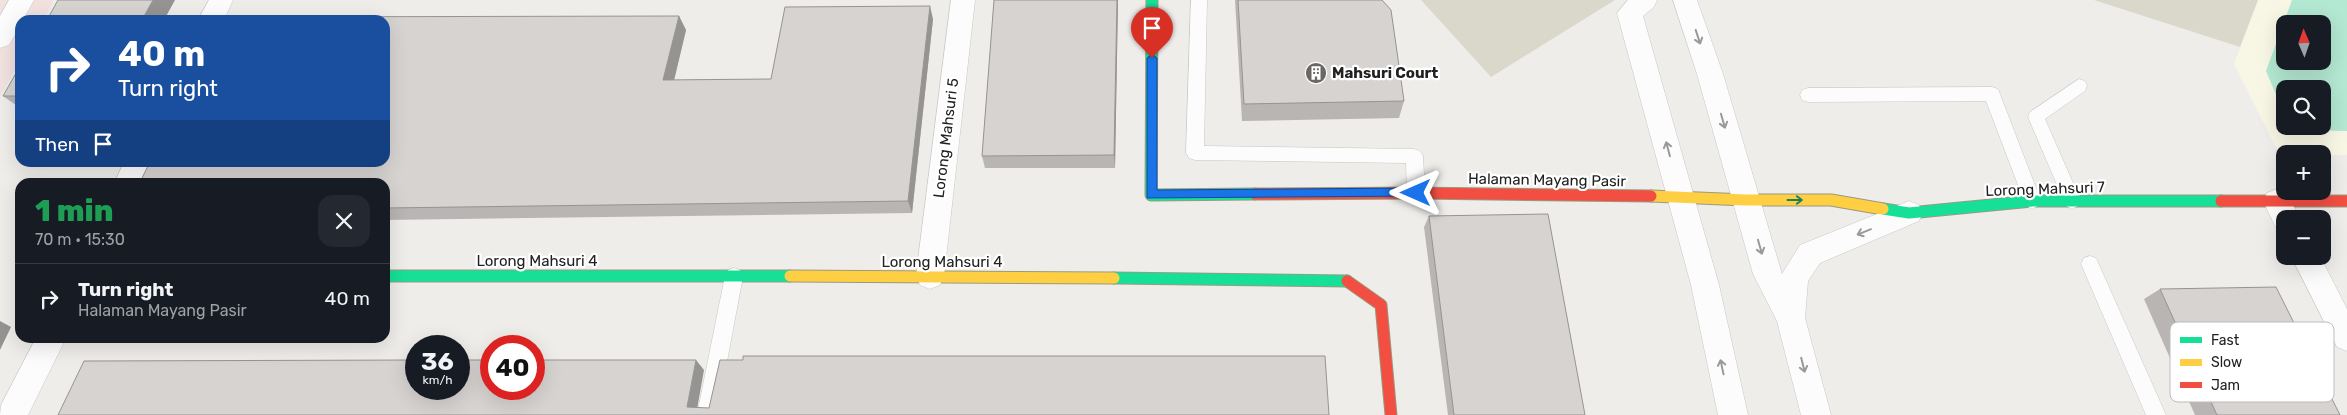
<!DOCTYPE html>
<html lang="en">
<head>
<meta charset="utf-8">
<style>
  body { margin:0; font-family:Rubik,sans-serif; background:#242831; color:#f1f3f6; height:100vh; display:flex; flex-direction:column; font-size:19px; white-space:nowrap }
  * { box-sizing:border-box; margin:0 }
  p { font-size:16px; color:#9ea1a6 }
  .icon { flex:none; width:28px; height:28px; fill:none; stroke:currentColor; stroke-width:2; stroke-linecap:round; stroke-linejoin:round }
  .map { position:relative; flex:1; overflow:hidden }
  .details { position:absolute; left:15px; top:178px; width:375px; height:165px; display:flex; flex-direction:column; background:#171b24; border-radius:15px; box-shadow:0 5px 20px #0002 }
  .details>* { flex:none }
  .top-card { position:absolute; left:15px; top:15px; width:375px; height:152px; border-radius:15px; box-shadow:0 5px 20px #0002; background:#1a4fa0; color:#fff; overflow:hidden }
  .needle { width:32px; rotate:358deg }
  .fabs { position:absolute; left:2276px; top:15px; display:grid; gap:10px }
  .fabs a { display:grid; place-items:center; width:55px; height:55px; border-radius:10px; background:#171b24; box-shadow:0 5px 20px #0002; font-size:25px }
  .speed { position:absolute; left:405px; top:335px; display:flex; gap:10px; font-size:25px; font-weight:700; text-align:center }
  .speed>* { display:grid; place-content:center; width:65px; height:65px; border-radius:50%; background:#171b24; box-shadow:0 5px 20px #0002; line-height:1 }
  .speed small { font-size:12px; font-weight:400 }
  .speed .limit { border:8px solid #d22; background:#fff; color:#111 }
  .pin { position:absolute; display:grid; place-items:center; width:42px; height:42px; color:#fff; margin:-51px -21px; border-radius:50% 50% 50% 0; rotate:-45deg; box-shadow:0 0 5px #0007 }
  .pin .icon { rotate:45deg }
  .me { position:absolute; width:55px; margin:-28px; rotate:270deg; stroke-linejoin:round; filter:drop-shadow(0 0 4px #0008) }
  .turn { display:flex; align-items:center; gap:18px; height:105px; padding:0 20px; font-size:22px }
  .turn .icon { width:65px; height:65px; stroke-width:2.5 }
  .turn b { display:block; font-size:35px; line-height:42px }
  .then { display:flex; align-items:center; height:48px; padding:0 20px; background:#0003; gap:10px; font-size:19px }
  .round { display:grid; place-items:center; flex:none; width:52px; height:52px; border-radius:15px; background:#242831 }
  .summary { display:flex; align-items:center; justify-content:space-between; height:85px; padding:0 20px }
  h1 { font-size:30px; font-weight:800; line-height:38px; color:#1e9e55 }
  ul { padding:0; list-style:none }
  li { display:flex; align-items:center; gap:15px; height:70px; padding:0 20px; border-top:1px solid #363941 }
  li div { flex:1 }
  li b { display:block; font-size:19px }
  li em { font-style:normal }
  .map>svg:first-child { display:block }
  .commercial { fill:#f1e1df }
  .education { fill:#f8f7e6; fill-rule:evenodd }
  .construction { fill:#d9d8cb }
  .pitch { fill:#b3e8d2; fill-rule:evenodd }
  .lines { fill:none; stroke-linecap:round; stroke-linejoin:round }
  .lane-casing { stroke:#c8c7c6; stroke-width:1 }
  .street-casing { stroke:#c8c7c6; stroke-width:1 }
  .fast-casing { stroke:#999a80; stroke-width:13 }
  .slow-casing { stroke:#999a80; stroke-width:13 }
  .jam-casing { stroke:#999a80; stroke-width:13 }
  .lane { fill:#fdfcfc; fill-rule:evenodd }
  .street { fill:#fdfcfc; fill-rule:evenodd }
  .fast { stroke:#16e098; stroke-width:11 }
  .slow { stroke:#ffcf43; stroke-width:11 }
  .jam { stroke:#f24e42; stroke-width:11 }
  .wall { fill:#b8b5b4 }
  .shaded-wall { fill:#969492 }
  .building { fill:#d6d3d1; stroke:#969492 }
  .oneway { stroke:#9a9999 }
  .oneway2 { stroke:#1c805c }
  .route { fill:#1a73e8; stroke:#114b97 }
  .labels { text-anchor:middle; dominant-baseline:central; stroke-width:4.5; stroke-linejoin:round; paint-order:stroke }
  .poi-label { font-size:15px; font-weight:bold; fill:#212121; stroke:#fff; text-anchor:start }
  .street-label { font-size:15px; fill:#212121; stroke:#fff }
  .key { fill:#fff; stroke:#bcbcbc; stroke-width:1 }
  .key-label { font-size:14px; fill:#212121 }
</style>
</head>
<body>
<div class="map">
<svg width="2347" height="415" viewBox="0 0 2347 415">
  <rect width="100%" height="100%" fill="#efedea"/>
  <!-- commercial -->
  <path class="commercial" d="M0,0H54L43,20H20V61L0,96Z"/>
  <!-- education -->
  <path class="education" d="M2258,0H2347V155H2280L2234,64ZM2285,24H2322V61H2285ZM2285,89H2322V126H2285Z"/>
  <!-- construction -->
  <path class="construction" d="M1421,0H1615L1491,77Z
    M2094,0H2258L2240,47Z"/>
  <!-- pitch -->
  <path class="pitch" d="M2292,0H2347V131L2291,130L2289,126H2322V89H2285V116L2266,71ZM2285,24H2322V61H2285Z"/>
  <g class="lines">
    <!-- lane casing -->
    <g class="lane-casing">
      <path id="lane" d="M1191,0H1207L1204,146L1414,149L1420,151L1423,156L1425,193L1422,198L1416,200L1410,198L1407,193L1406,163L1195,160L1189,158L1186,153Z
        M2079,79L2085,81L2087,86L2085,91L2045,119L2081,201L2078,206L2072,209L2066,206L2028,117L2030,112Z
        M1992,87L1998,89L2000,94L2041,201L2038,206L2032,209L2026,206L1986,101L1808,102L1802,100L1800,95L1802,90L1808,88Z
        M2090,256L2096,258L2166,415H2146L2081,264L2084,258Z
        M734,268L740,270L743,276L717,415H697L725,276L728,270Z"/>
    </g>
    <!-- street casing -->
    <g class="street-casing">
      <path id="street" d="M9,0H34L23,20H20V26L9,45L0,48V16Z
        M209,0H233L224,20H198Z
        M951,0H975L944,276L940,285L930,289L920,285L916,276Z
        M1628,0H1657L1654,7L1643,16L1719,285L1748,415H1718L1691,285L1617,13Z
        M1673,0H1697L1723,74L1782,274L1800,245L1909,201L1919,205L1923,213L1919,221L1820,263L1808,281L1805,318L1831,415H1801L1777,321L1753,274L1697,74Z
        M124,162H151L141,182H115Z
        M2277,189L2287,193L2300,219H2285V231L2276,228L2263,201L2267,193Z
        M2291,256H2320L2347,309V351L2337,347Z
        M36,338H66L28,415H0L1,405Z"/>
    </g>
    <!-- fast casing -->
    <g class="fast-casing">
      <path id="fast" d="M1152,0L1151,195L1255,194
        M1883,209L1909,213L2032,201H2221
        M385,276H790
        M1114,278L1347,281"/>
    </g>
    <!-- slow casing -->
    <g class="slow-casing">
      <path id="slow" d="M1651,196L1746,200H1831L1883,209
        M790,276L1114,278"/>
    </g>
    <!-- jam casing -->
    <g class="jam-casing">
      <path id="jam" d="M1255,194L1416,193L1651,196
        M2221,201H2347
        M1347,281L1381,305L1391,415"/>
    </g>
    <!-- lane -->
    <use href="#lane" class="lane"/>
    <!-- street -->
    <use href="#street" class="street"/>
    <!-- fast -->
    <use href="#fast" class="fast"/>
    <!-- slow -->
    <use href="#slow" class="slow"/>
    <!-- jam -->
    <use href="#jam" class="jam"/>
  </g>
  <!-- wall -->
  <path class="wall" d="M994,0H1118L1115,168H985L982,156Z
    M1235,0H1382L1404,101L1399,118L1242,121Z
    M679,16L686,30L674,80L771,79L933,19L912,213L385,220V162Z
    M20,66V108L3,96Z
    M1429,216L1585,415H1448L1424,227Z
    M2160,289L2340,415H2195L2144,299Z"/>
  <!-- shaded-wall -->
  <path class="shaded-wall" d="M153,0H175L164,20H142Z
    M1117,0H1118L1115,168L1114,155Z
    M930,6L933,19L912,213L908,201Z
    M679,16L686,30L671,93L663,80Z
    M0,321L11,327L0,350Z
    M696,360L704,370L696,415L687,407Z"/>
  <!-- building -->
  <path class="building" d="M58,0H153L142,20H47Z
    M994,0H1117L1114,155L982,156Z
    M1238,0H1382L1391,10L1404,101L1244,104Z
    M930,6L908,201L385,208V182H140L150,162H385V20H241L242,17L679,16L663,80L771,79L785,7Z
    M20,66V96H3Z
    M1548,214L1585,415H1454L1429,216Z
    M2276,287L2340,415H2217L2160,289Z
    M743,356H1325L1329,415H58L84,361L416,360V389H459V360H491V389H534V360H696L687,407L709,408L720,360H743Z"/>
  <!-- one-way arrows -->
  <defs><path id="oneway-shaft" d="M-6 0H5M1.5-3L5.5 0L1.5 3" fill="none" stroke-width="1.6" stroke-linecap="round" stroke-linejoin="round" transform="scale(1.25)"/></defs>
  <g class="oneway">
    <use href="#oneway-shaft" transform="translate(1698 37) rotate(72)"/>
    <use href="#oneway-shaft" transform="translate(1723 121) rotate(74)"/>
    <use href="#oneway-shaft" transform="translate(1668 149) rotate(-105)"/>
    <use href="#oneway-shaft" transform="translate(1864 232) rotate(158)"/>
    <use href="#oneway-shaft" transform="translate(1760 247) rotate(74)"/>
    <use href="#oneway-shaft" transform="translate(1803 365) rotate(76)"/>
    <use href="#oneway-shaft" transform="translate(1722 367) rotate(-102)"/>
  </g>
  <use class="oneway2" href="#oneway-shaft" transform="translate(1795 200)"/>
  <!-- route -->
  <path class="route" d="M1152,54L1157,58V190L1416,188L1422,193L1420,196L1147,198V58Z"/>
  <!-- icons -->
  <defs>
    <g id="building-disc" transform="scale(1.125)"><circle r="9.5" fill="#696867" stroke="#fff"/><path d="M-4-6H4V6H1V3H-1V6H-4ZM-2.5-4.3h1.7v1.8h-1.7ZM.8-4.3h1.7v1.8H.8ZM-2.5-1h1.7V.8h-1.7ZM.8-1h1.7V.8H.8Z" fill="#fff"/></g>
  </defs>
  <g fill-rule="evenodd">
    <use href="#building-disc" x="1316" y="73"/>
  </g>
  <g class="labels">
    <!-- poi labels -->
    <g class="poi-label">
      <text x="1332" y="73">Mahsuri Court</text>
    </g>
    <!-- street labels -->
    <g class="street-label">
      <text transform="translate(946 138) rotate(-83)">Lorong Mahsuri 5</text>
      <text transform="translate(1547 180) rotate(1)">Halaman Mayang Pasir</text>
      <text transform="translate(2045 189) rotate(-2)">Lorong Mahsuri 7</text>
      <text x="537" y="261">Lorong Mahsuri 4</text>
      <text x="942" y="262">Lorong Mahsuri 4</text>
    </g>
  </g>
  <!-- legend -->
  <rect x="2170" y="322" width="164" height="80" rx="8" class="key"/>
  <rect x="2180" y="337" width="22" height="6" fill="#16e098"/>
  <rect x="2180" y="359" width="22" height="7" fill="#ffcf43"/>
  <rect x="2180" y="382" width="22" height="6" fill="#f24e42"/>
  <g class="key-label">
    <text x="2211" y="345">Fast</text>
    <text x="2211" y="367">Slow</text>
    <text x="2211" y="390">Jam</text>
  </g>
</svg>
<div class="fabs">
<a><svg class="needle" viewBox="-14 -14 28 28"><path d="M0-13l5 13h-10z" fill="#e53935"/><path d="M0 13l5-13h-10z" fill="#9ea1a6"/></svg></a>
<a><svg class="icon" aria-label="search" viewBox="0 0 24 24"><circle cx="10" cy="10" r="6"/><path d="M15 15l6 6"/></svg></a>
<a>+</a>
<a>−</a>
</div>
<div class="speed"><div>36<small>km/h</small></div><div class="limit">40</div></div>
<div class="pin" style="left:1152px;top:58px;background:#d93025"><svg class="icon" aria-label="arrive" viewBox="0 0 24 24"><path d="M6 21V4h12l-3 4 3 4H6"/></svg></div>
<svg class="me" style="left:1416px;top:193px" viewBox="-20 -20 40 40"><path d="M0-17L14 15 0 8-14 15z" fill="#1a73e8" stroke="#fff" stroke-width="4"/></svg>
<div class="top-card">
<div class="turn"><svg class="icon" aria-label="right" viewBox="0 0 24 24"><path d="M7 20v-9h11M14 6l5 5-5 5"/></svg><div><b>40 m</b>Turn right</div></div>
<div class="then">Then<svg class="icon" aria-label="arrive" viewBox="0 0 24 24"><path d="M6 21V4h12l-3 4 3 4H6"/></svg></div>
</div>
<section class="details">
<div class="summary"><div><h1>1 min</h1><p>70 m · 15:30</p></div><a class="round"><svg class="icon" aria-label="close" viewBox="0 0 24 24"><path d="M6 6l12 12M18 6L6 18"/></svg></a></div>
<ul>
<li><svg class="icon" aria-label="right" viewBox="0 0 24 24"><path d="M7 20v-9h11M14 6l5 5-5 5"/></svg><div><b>Turn right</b><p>Halaman Mayang Pasir</p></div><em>40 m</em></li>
</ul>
</section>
</div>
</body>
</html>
